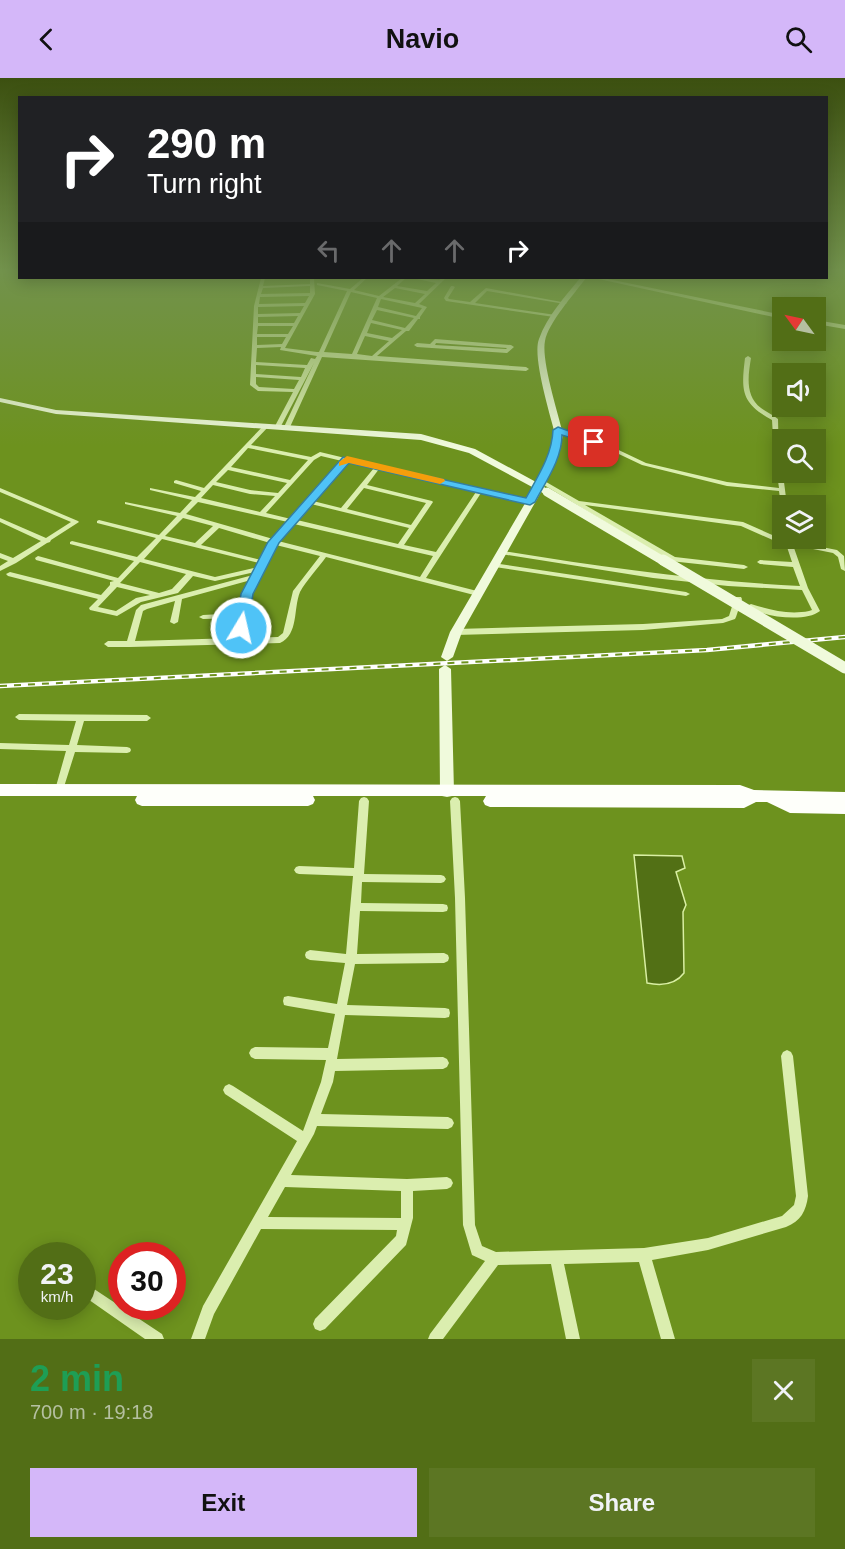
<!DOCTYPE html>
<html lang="en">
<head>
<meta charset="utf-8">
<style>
  body { margin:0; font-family:Helvetica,sans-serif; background:#5c7623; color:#f1f3f6; height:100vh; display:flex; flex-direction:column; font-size:22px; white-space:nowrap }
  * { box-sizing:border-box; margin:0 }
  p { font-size:20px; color:#b5c0a1 }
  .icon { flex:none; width:33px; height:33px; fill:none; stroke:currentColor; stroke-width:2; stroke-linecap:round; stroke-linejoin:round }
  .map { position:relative; height:1261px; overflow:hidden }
  .panel { display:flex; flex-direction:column; background:#526e16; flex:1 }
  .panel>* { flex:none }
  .banner { position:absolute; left:18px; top:18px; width:810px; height:183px; border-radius:0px; box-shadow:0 3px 15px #0003; background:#202124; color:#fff; overflow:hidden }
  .needle { width:39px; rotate:303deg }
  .tools { position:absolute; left:772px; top:219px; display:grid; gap:12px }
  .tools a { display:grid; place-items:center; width:54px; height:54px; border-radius:0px; background:#526e16; box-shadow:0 3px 15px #0003; font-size:30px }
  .speed { position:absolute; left:18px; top:1164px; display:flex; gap:12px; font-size:30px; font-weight:700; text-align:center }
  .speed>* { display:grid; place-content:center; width:78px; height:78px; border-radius:50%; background:#526e16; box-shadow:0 3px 15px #0003; line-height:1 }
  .speed small { font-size:15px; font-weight:400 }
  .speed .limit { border:9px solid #d22; background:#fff; color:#111 }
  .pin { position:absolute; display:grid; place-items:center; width:51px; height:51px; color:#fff; margin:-26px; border-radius:12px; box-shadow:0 3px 9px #0006 }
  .me { position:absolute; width:66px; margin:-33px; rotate:9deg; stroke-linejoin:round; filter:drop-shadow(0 0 4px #0008) }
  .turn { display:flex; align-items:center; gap:21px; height:126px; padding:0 30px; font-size:27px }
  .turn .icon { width:78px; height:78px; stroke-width:2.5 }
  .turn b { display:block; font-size:42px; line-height:51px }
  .lanes { display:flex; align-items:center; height:57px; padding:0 30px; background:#0003; justify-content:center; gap:30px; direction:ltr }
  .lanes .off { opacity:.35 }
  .round { display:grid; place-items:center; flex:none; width:63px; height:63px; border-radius:0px; background:#5c7623 }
  .summary { display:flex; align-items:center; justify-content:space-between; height:102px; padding:0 30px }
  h1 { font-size:36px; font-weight:800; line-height:45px; color:#1e9e55 }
  .action { display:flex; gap:12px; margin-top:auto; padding:12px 30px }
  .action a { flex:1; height:69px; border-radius:0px; background:#d4b7f9; color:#111; font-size:24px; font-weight:800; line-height:69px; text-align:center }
  .action a+a { background:#5c7623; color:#f1f3f6 }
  header { display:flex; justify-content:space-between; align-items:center; height:78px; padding:0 30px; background:#d4b7f9; color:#111; font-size:27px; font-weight:800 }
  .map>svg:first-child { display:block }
  .water { fill:#527015; stroke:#d9efa3; stroke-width:1.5 }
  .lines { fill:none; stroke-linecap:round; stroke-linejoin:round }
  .minor { fill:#dbeeaf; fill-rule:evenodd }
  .tertiary { fill:#dbeeaf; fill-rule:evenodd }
  .secondary { fill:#f0fadc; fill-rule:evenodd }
  .trunk { fill:#fefffa; fill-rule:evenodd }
  .rail-casing { stroke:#fff; stroke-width:4.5 }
  .rail { stroke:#6d921e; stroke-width:2; stroke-dasharray:7; stroke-linecap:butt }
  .secondary-bridge-far1 { stroke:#f0fadc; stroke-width:9 }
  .secondary-bridge { stroke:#f0fadc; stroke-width:11 }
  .route { fill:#4fc3f7; stroke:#337fa1; stroke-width:1.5 }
  .slow { fill:#f59e0b }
</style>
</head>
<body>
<header><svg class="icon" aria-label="back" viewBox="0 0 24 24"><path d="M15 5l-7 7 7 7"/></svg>Navio<svg class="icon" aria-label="search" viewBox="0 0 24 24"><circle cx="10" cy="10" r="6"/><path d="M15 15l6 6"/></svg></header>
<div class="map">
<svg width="845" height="1261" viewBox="0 0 845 1261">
  <rect width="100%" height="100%" fill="#6d921e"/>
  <!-- water -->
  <path class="water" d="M634,777L682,778L685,790L676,794L686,827L683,834L684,895C675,907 661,908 647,905Z"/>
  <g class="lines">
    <!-- minor -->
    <path class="minor" d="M261,200H265L263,208L310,206V200H314L315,216L285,270L317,274H319L347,213L317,207V205L350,211L363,200H367L354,212L379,218L402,200H406L397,208L427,213L436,205L417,201L415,200L439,202L442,200H446L419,226L427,229L420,239V241H418L409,253H406L377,278L526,289L529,291L526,293L322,279L290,349L287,351L284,349L314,285L281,348L276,349L275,348L293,314L258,313L250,307L254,228ZM310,208V215L261,216L263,210ZM395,210L425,216L415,225L383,219ZM351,214L377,220L352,276L324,274ZM309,218L305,225L259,226L260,219ZM381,221L422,230L416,238L378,229ZM304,228L300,235L258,236V229ZM377,232L414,240L405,250L372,242ZM298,238L294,245H258V239ZM371,245L402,252L392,260L367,255ZM258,248H293L288,256H257ZM365,258L389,263L372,278L357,276ZM257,259H286L282,266L257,267ZM281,269L280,272L317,278L315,281L311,280L307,287L256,284L257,270ZM256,287L305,290L301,299L256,296ZM256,299L299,302L294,311L259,309L256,306Z
      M453,208L455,209L448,220L449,221L470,224L486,210L567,225L565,226L487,213L475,225L556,237V239H554L446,223L444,220L451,208Z
      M435,261L511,267L514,269L507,275L417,269L414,267L417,265L430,266ZM436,265L507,270L506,271L435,267Z
      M748,278L751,280C748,298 745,318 761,330C766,334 773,337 778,341C778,370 784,399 787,428H783V430L781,428L779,413L727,408L642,387L604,369L555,352L560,351L608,367L646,385L727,404L779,410L774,374L772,342C741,325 741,313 745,280Z
      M265,346L270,347L251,367L311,379L320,374L345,380L347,379L350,381L530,422L533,424L530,426L481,415L426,500L481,514L482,516L481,518H478L326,479C319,489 305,504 300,514C293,531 299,556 280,565L130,569H108L104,566L108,563H127L136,532L141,527L253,497L255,494L215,503L193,498L178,515L141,524L117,538L90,532L89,530L98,521L8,498L6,496L10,494L101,517L110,507V504L114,503L36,482L35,480L38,478L118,500L134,483L70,466V464L72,463L137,479L156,460L97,445V443L99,442L159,457L177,438L125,426V424L180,435L192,422L150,412V410L195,419L201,413L174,405V403L176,402L204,410ZM248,370L308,382L290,402L231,389ZM321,378L342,383L291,441L266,435L314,382ZM348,384L374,390L341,430L313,423ZM379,391L476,414L436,474L404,467L433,424L432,423L367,407ZM228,392L287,405L278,415L250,412L216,404ZM213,407L250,416L275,418L260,434L201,420ZM364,410L426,425L411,447L347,431ZM198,424L288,444L273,461L186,436ZM311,426L409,450L398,466L297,442ZM183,440L213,448L195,465L165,458ZM294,446L433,478L420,499L278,463ZM219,450L270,465L261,482L201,467ZM162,461L259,485L258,489L215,499L144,481ZM276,467L320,478L293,513L283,555L278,559L243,560L251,516ZM140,484L186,496L172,511L159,515L120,505ZM251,502L243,516L240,535L203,537L199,539L203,541L239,540L236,560L135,563L143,533L147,531L175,523L170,544L174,546L178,544L182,521ZM117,509L150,517L136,520L116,533L98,529Z
      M541,401L579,423L743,444L779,460H791V463L837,472L844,478L845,493L841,491L838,479L833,475L793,467L808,510L820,533C805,545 762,539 747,528L751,526C770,532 789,537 809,533L812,532L802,512L728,508L653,500L501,476L500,475L503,473C601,489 700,503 800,508L793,489L760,486L757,484L760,482L792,484L786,466L775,463L741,448L585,427L675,479L744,487L748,489L744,491L670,483L539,404L538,403Z
      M0,410L78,443L79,444L51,462L50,464L47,465L16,485L0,493V488L8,483L0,480V475L13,480L41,463L0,444V440L46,460L71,444L0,414Z
      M493,485L686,514L690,516L686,518L495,489H493Z
      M735,519H741L742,521L736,539L735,541L723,545L643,552L456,557L452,554L456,551L643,546L722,541L729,538Z
      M19,636L147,637L151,640L147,643H84L77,667L127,669L130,670L131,672L130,674L127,675L75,674L63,712L62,715L59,716L56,715L55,712L66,673L0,671V665L69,667L76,643L19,642L15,639Z
      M364,719L367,720L369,723L364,796L441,797L444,798L446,801L444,804L441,805L362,804L361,825L443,826L447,827L448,830L447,833L443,834L360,833L357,876L444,875L448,877L449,880L448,883L444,885L355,886L347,927L445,930L449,931L450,935L449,939L445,940L345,937L337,981L443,979L447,981L449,985L447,989L443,991L335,993L333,1004L321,1036L448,1039L452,1041L454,1045L452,1049L448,1051L317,1048L314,1056L291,1097L407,1101L447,1099L451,1101L453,1105L451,1109L447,1111L413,1113V1140L406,1167L325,1251L320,1253L315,1251L313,1246L315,1241L396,1158L397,1152L261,1151L214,1236L205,1261H191L203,1228L297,1063L225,1016L223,1012L225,1008L229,1006L233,1008L303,1053L321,1004L326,982L255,981L251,979L249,975L251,971L255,969L328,970L335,936L288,928L284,927L283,923L284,919L288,918L337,926L345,885L310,882L306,880L305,877L306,874L310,872L346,876L353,798L299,796L296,795L294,792L296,789L299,788L354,790L359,723L361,720ZM285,1109L401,1113V1140L268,1139Z
      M455,719L458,720L460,723L465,820L475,1147L482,1168L496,1174L644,1170L708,1160L782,1138L794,1127L796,1118L781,978L783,974L787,972L791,974L793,978L808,1118C806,1133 801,1143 786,1149L708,1172L652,1182L675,1261H661L639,1184L564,1186L580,1261H566L551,1186L498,1187L443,1261H428L430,1256L485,1183L472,1177L463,1147L455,820L450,723L452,720Z
      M82,1203L162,1256L164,1261H145L82,1217Z"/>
    <!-- tertiary -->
    <path class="tertiary" d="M594,200H603L783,237V241Z
      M816,242L845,247V251L816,246Z"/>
    <!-- secondary -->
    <path class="secondary" d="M580,200H586C575,215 548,245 545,263C541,282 558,335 563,356L561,367L544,409L552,414L547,417L541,414L462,554L453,579L447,583L441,579L450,554L534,410L469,375L421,362L56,336L0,324V320L56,332L421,356L475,371L536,404L553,367L555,356C550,336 532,278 539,261C547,238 565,219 580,200Z
      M445,587L451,591L454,714L452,718L447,719L442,718L440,714L439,591Z"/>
    <!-- trunk -->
    <path class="trunk" d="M0,706L740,707L754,712L845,714V736L790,735L767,724H756L744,730L490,729L485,727L483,723L486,718H313L315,722L313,726L308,728H142L137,726L135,722L137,718H0Z"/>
    <!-- rail casing -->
    <g class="rail-casing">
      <path id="rail" d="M0,608L707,572L845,559"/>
    </g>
    <!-- rail -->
    <use href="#rail" class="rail"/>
    <!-- secondary-bridge-far1 -->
    <path class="secondary-bridge-far1" d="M547,414L665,484"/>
    <!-- secondary-bridge -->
    <path class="secondary-bridge" d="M663,482L845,590"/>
  </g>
  <!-- sky -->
  <linearGradient id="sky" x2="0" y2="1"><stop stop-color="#3c5010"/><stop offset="0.52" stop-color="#72924c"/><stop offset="1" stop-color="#72924c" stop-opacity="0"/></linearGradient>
  <rect width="845" height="369" fill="url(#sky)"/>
  <!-- route -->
  <path class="route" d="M558,349L599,364L594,367L562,357C562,381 546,403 535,424L530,427L349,385L279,465L253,516L247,550L246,553H237L235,550L241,516L268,464L343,379L526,420C538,398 552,377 553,352Z"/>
  <!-- slow -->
  <path class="slow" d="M347,378L444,401L445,403L440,406L349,385L339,388V384Z"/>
</svg>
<div class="tools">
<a><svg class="needle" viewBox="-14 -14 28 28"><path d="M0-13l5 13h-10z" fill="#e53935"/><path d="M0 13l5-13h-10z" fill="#b5c0a1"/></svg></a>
<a><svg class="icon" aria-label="sound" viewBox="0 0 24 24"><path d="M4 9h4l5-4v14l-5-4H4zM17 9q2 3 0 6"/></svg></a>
<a><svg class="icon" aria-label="search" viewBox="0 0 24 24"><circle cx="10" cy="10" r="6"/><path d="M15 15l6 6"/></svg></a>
<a><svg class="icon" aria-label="layers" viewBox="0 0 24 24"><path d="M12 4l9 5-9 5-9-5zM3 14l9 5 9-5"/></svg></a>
</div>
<div class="speed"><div>23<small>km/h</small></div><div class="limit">30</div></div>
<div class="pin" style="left:594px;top:364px;background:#d93025"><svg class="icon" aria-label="arrive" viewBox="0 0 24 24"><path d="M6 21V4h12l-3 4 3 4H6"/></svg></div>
<svg class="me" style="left:241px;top:550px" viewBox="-20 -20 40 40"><circle r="17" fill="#4fc3f7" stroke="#fff" stroke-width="3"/><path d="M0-11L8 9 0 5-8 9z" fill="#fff"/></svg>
<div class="banner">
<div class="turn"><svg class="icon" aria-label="right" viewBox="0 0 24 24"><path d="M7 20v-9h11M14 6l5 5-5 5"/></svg><div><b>290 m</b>Turn right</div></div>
<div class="lanes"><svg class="icon off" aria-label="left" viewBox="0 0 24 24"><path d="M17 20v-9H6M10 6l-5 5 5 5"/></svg><svg class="icon off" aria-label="ahead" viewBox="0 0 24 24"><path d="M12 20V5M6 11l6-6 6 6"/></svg><svg class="icon off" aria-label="ahead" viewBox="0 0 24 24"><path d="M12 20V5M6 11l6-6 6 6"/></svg><svg class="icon" aria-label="right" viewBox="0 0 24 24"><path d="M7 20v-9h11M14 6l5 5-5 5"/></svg></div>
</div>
</div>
<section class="panel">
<div class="summary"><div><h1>2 min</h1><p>700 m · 19:18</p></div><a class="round"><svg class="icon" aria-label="close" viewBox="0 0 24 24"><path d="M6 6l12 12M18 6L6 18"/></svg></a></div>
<div class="action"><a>Exit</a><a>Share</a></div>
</section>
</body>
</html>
